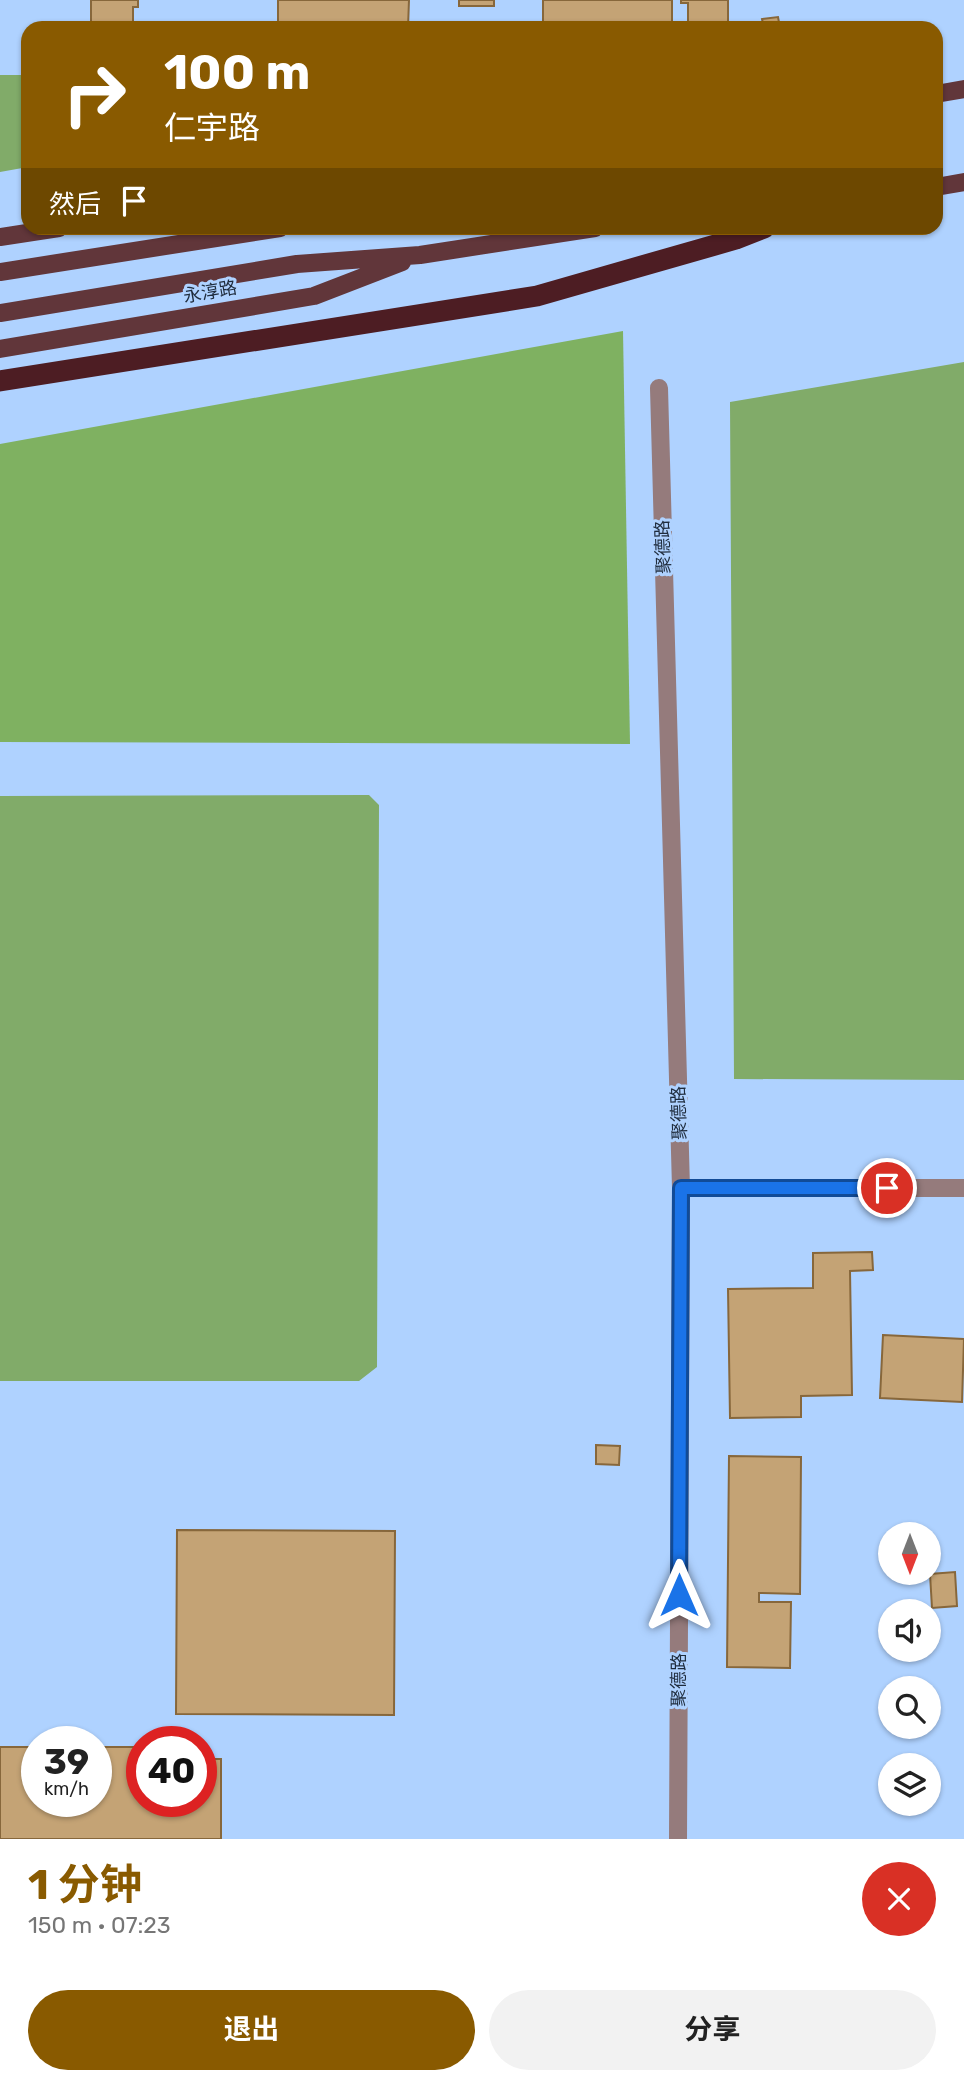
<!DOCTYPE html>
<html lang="zh">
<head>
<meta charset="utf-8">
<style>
  body { margin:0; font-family:Rubik,"Noto Sans SC",sans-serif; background:#f2f2f2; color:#222; height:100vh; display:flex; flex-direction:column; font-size:26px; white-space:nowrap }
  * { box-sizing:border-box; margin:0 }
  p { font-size:23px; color:#767676 }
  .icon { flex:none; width:38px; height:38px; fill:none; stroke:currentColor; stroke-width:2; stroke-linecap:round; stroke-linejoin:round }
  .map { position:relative; height:1839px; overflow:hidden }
  .details { display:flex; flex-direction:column; background:#fff; flex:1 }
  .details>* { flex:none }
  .guide { position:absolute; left:21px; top:21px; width:922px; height:214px; border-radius:21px; box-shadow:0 2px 5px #0004; background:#895a00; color:#fff; overflow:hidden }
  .needle { width:46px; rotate:180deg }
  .buttons { position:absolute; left:878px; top:1522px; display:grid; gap:14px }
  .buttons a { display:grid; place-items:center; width:63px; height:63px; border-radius:50%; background:#fff; box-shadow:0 2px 5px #0004; font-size:35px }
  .speed { position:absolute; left:21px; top:1726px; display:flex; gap:14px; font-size:35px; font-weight:700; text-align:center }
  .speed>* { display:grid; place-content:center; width:91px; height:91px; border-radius:50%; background:#fff; box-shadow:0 2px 5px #0004; line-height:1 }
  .speed small { font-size:18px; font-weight:400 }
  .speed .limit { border:10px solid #d22; background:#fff; color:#111 }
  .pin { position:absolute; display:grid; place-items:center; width:60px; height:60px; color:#fff; margin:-30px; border:4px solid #fff; border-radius:50%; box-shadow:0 2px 7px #0007 }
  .me { position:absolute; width:77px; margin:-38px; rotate:0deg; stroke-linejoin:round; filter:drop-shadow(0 0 5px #0008) }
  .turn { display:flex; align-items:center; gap:24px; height:147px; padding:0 28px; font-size:32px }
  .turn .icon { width:91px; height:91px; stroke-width:2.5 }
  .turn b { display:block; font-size:49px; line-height:60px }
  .then { display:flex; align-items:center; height:66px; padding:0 28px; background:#0003; gap:14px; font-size:26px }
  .round { display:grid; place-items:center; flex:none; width:74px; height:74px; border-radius:37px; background:#f2f2f2 }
  .head { display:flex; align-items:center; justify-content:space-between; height:119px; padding:0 28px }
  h1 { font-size:42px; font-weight:700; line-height:52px; color:#895a00 }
  .cta { display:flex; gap:14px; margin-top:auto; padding:14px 28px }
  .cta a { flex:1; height:80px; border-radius:42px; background:#895a00; color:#fff; font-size:28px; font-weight:700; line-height:80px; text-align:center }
  .cta a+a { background:#f2f2f2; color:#222 }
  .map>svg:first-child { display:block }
  .green { fill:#81ab69 }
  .forest { fill:#7fb161 }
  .building { fill:#c4a375; stroke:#87673b; stroke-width:2 }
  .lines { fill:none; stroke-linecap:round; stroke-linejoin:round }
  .minor { stroke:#957b7c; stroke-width:18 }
  .major { stroke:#61363a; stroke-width:18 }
  .highway { stroke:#4d1d23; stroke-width:21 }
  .route-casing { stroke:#114b97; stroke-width:18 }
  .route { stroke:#1a73e8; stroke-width:12 }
  .labels { text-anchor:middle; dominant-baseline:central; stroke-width:6; stroke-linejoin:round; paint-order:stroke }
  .street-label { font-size:18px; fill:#1f2c3d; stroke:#afd2ff }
</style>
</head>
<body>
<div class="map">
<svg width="964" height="1839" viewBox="0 0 964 1839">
  <rect width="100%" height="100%" fill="#afd2ff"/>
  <!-- green -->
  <path class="green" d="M0,75H28V167L0,172Z
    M964,362V1080L734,1079L730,402Z
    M369,795L379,805L377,1367L359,1381H0V796Z"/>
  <!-- forest -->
  <path class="forest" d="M623,331L630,744L0,742V444Z"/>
  <!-- building -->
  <path class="building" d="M91,0H138V7H133V28H91Z
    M278,0H409L408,28H278Z
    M459,0H494V6H459Z
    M543,0H672V28H543Z
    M681,0H728V23L688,22V3H681Z
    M778,17L780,28H764L762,19Z
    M872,1252L873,1270L850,1271L852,1395L801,1396V1417L730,1418L728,1289L813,1288V1253Z
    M883,1335L964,1339L962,1402L880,1398Z
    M596,1445L620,1446L619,1465L596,1464Z
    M729,1456L801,1457L800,1594L759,1593V1602H791L790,1668L727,1667Z
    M177,1530L395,1531L394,1715L176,1714Z
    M955,1572L957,1606L932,1608L930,1574Z
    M0,1747H37V1801H96V1747H142V1801H201V1759H221V1839H0Z"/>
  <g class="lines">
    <!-- minor -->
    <path class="minor" d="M659,388L681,1188L678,1839
      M681,1188H964"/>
    <!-- major -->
    <path class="major" d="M936,94L964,89
      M936,187L964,182
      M0,237L59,228
      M0,272L280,228
      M0,313L297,264L420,255L595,228
      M0,349L314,296L402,262"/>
    <!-- highway -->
    <path class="highway" d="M0,381L537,296L736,239L764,228"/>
  </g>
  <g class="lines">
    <!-- route casing -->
    <g class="route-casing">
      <path id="route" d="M679,1595L681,1188H887"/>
    </g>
    <!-- route -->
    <use href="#route" class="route"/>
  </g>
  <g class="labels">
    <!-- street labels -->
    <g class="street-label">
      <text transform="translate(210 292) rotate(-10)">永淳路</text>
      <text transform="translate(663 547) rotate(-92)">聚德路</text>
      <text transform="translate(679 1113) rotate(-92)">聚德路</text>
      <text transform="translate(679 1680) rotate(-90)">聚德路</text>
    </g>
  </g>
</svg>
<div class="buttons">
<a><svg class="needle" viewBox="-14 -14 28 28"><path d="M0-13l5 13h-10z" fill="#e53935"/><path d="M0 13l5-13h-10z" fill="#767676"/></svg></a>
<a><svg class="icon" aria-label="sound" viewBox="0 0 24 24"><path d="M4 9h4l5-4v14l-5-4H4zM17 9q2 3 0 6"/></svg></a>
<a><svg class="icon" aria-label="search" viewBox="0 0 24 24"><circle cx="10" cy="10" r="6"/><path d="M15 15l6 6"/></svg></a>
<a><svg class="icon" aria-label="layers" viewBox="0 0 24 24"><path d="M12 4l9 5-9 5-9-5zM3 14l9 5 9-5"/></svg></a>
</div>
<div class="speed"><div>39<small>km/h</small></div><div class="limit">40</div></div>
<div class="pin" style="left:887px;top:1188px;background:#d93025"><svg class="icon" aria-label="arrive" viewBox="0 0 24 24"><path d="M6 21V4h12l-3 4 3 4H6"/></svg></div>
<svg class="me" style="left:679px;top:1595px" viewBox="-20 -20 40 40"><path d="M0-17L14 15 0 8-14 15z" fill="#1a73e8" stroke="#fff" stroke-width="4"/></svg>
<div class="guide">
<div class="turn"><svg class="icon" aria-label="right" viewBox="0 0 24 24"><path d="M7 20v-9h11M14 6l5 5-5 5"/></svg><div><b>100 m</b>仁宇路</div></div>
<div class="then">然后<svg class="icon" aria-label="arrive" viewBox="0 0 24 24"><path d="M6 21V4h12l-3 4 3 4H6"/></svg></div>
</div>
</div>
<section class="details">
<div class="head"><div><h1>1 分钟</h1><p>150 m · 07:23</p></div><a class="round" style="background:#d93025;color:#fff"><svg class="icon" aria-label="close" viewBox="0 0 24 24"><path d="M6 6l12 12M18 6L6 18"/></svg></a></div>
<div class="cta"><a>退出</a><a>分享</a></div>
</section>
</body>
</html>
